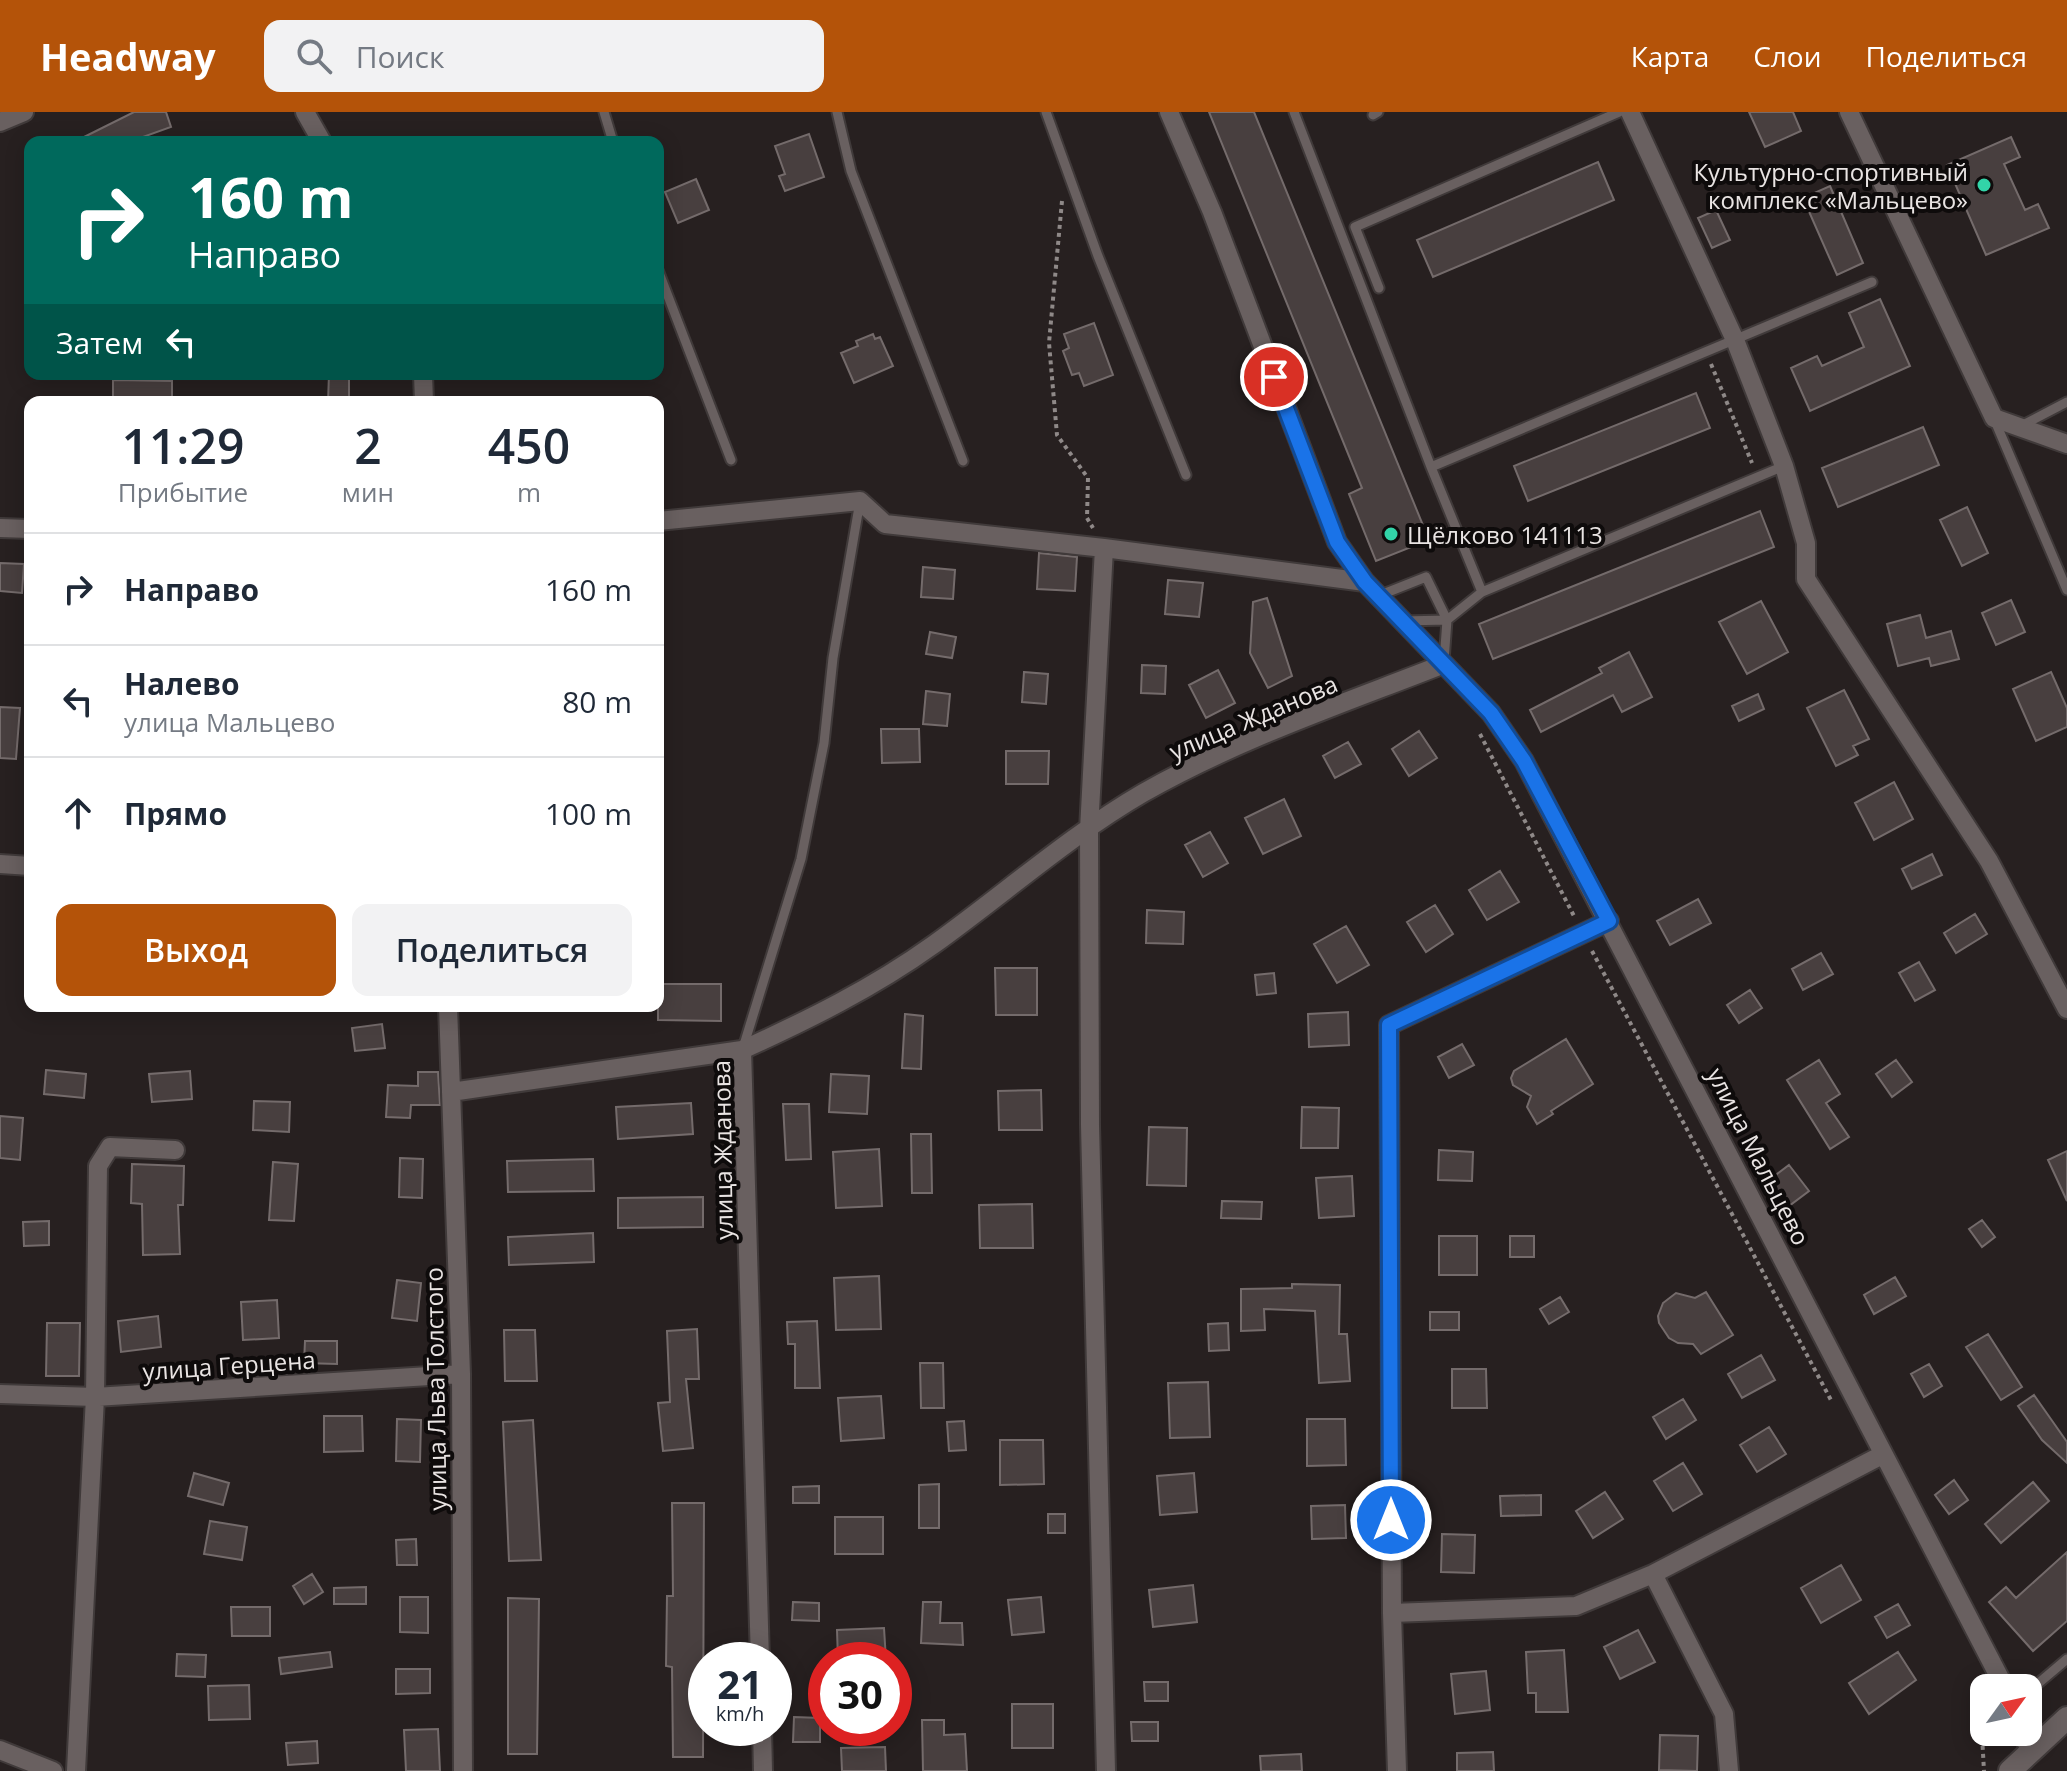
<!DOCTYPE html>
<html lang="ru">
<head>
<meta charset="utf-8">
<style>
  body { margin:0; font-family:"Open Sans",sans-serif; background:#f2f2f3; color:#1f2937; height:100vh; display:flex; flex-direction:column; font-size:30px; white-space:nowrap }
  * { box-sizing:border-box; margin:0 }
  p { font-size:26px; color:#747a83 }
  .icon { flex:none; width:44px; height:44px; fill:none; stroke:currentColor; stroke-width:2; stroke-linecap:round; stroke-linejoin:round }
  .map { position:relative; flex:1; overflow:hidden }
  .details { position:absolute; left:24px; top:284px; width:640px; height:616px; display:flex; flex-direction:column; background:#fff; border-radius:16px; box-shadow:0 4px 20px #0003 }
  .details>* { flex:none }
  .guide { position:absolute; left:24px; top:24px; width:640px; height:244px; border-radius:16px; box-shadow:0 4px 20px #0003; background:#00695c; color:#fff; overflow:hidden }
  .needle { width:52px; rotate:57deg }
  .fabs { position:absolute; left:1970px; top:1562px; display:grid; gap:16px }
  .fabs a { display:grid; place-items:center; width:72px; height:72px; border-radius:16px; background:#fff; box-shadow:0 4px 20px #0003; font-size:40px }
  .speed { position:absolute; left:688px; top:1530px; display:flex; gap:16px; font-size:40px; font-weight:700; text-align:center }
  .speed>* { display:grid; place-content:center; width:104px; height:104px; border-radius:50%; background:#fff; box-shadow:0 4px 20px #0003; line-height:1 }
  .speed small { font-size:20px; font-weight:400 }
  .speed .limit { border:12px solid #d22; background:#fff; color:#111 }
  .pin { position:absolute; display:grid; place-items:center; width:68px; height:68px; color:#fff; margin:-34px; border:4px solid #fff; border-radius:50%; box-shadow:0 2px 8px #0007 }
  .me { position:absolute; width:88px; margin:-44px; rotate:0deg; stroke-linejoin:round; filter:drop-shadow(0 0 6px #0008) }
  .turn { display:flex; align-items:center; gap:28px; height:168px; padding:0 32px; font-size:36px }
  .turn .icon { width:104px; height:104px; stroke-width:2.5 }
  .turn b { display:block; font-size:56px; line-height:68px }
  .then { display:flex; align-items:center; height:76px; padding:0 32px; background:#0003; gap:16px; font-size:30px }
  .eta { display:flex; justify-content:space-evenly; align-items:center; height:136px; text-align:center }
  .eta b { font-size:48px; font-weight:600; line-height:56px }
  .action { display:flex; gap:16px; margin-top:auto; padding:16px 32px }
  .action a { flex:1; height:92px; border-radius:16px; background:#b45309; color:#fff; font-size:32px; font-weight:600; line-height:92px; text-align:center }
  .action a+a { background:#f2f2f3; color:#1f2937 }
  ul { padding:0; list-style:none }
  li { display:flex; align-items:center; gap:24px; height:112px; padding:0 32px; border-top:2px solid #e0e1e3 }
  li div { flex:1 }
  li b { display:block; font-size:30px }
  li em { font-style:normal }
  header { display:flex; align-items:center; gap:48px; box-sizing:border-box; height:112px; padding:0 40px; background:#b45309; color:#fff }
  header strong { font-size:38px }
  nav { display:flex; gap:44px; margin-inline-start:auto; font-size:28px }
  .search { width:560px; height:72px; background:#f2f2f3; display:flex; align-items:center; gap:20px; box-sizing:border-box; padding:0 28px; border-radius:16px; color:#747a83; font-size:30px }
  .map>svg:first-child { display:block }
  .building { fill:#483f3f; stroke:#746b6b; stroke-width:2 }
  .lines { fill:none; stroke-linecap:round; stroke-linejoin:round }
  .service-casing { stroke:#403a3a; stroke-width:13 }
  .minor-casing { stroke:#403a3a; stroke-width:22 }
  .tertiary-casing { stroke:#403a3a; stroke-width:26 }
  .path { stroke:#8f8988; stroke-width:4; stroke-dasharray:4 4; stroke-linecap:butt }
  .service { stroke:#696060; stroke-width:9 }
  .minor { stroke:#696060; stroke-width:18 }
  .tertiary { stroke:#696060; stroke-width:22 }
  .route-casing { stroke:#114b97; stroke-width:20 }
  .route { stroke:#1a73e8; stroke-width:14 }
  .poi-dot { fill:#32d4a8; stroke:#0e0b0b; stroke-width:3 }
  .labels { text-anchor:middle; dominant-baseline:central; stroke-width:8; stroke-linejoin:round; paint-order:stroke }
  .poi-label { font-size:24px; fill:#e9e4e3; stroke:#0e0b0b; text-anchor:end }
  .street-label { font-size:24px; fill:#e9e4e3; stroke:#0e0b0b }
</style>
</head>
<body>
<header>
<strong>Headway</strong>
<div class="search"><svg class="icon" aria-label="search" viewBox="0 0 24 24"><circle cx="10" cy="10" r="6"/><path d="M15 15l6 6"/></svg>Поиск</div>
<nav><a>Карта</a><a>Слои</a><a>Поделиться</a></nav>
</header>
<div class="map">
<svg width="2067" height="1659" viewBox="0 0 2067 1659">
  <rect width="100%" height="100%" fill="#272020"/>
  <!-- building -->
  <path class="building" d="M134,0H166L171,15L129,30H74Z
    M1209,0H1254L1429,428L1376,449L1349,382L1362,376Z
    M1749,0H1793L1801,19L1765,35Z
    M809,22L824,65L785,79L779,64L785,62L775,34Z
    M2011,25L2020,45L2004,52L2025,98L2038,92L2049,116L1986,143L1947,53Z
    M1598,50L1614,88L1433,165L1417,128Z
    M696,67L709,98L678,111L665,80Z
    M1830,74L1863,151L1837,163L1803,86Z
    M1716,98L1730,128L1712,136L1698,106Z
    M1880,187L1910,254L1810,299L1791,256L1817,244L1822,254L1864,235L1849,201Z
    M1094,211L1113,263L1084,274L1079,261L1072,263L1063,239L1069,236L1064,222Z
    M873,222L875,227L880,225L893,254L854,271L841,241L858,234L856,229Z
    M329,262H349V290H328Z
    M113,268L172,269V290H113Z
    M1696,281L1710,316L1528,389L1514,354Z
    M1923,315L1939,353L1838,395L1822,356Z
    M1967,395L1988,441L1962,454L1940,408Z
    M1760,399L1774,435L1493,547L1479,512Z
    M1039,441L1077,445L1075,479L1037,477Z
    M0,451L24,452L22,481L0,479Z
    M923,455L955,458L953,487L921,485Z
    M1168,468L1203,471L1199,505L1165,502Z
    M1267,486L1292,564L1268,576L1250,541L1253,490Z
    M2011,488L2025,520L1996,533L1982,501Z
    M1761,489L1788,540L1747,562L1719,510Z
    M1920,503L1926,526L1951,519L1959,547L1931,554L1929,546L1898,554L1887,512Z
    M930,520L956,525L952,546L926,542Z
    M1629,540L1652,585L1622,600L1613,583L1541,620L1530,598L1602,561L1599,556Z
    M1142,553L1166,554L1165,582L1141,581Z
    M1218,558L1235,591L1206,606L1189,573Z
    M1024,560L1048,562L1046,592L1022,590Z
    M2051,560L2067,596V615L2036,629L2013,577Z
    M1844,578L1869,627L1853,634L1858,643L1836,654L1807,596Z
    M926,579L950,582L947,614L923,612Z
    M1758,582L1764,597L1739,609L1732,594Z
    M0,595L20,596L16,647L0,646Z
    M881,617H919L920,650L882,651Z
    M1419,619L1437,646L1409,664L1392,637Z
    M1348,630L1361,652L1335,666L1323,644Z
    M1006,639H1049L1048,672H1006Z
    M1894,670L1913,707L1874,728L1855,691Z
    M1284,687L1301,724L1263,742L1245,706Z
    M1210,720L1228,751L1203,765L1185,733Z
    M1932,742L1942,763L1912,777L1902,757Z
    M1500,759L1519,790L1487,808L1469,778Z
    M1698,787L1711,811L1670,833L1657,809Z
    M1435,793L1453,822L1426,840L1407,810Z
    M1147,798L1184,800L1183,832L1146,831Z
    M1975,802L1987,822L1956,841L1944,821Z
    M1346,814L1369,853L1337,871L1314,832Z
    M1821,841L1833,862L1803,878L1792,857Z
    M1919,850L1935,878L1915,889L1899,861Z
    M995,856H1037V903H996Z
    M1274,861L1276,881L1257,883L1255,863Z
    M658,872H721V909L658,908Z
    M1750,878L1762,896L1739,911L1727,893Z
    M1348,900L1349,933L1309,935L1308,902Z
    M905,902L923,904L921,957L902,956Z
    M382,912L385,936L355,939L352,916Z
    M1566,927L1593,972L1551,999L1553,1002L1537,1012L1527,995L1531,984L1513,973L1511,966L1514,959Z
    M1462,932L1474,953L1449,966L1438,945Z
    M1819,948L1840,982L1826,991L1849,1025L1830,1037L1787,968Z
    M1896,948L1912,970L1892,985L1876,962Z
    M46,958L86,962L84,986L44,982Z
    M190,959L192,987L152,990L149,962Z
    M418,960H438L440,993H411L410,1006L386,1005L388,973L418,974Z
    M831,962L869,964L867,1002L829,1000Z
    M1041,978L1042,1018H999L998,979Z
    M254,989L290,990L289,1020L253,1018Z
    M691,991L693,1022L618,1027L616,995Z
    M783,992H809L811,1047L786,1048Z
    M1302,995L1339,996L1338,1036H1301Z
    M0,1004L23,1006L20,1048L0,1046Z
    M1149,1015L1187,1016L1186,1074L1147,1073Z
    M911,1022H931L932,1081H912Z
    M879,1037L882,1094L836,1096L833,1040Z
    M1439,1038L1473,1040L1472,1069L1438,1068Z
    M2067,1039V1089L2048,1048Z
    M400,1046L423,1047L422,1086L399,1085Z
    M593,1047L594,1079L508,1080L507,1049Z
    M273,1050L298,1052L294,1109L269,1108Z
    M132,1052L184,1054L183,1093H178L180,1142L143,1143L142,1092L131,1091Z
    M1789,1053L1809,1079L1789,1094L1769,1068Z
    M1352,1064L1354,1104L1319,1106L1316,1066Z
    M703,1085V1115L618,1116V1086Z
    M1222,1089L1262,1090L1261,1107L1221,1106Z
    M1032,1092L1033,1136H980L979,1093Z
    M1982,1108L1995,1125L1982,1135L1969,1117Z
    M49,1109V1133L24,1134L23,1110Z
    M593,1121L594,1150L509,1153L508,1125Z
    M1439,1124H1477V1163H1439Z
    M1510,1124H1534V1145H1510Z
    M879,1164L881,1217L836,1218L834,1166Z
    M1895,1165L1906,1184L1874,1202L1864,1183Z
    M397,1168L421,1171L417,1209L392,1206Z
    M1292,1172L1340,1173L1339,1222H1347L1350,1269L1319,1271L1315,1199L1264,1197L1265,1218L1241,1219V1177L1292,1176Z
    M1706,1180L1733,1223L1701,1242L1693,1232L1678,1231L1669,1226L1659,1211L1658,1204L1663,1191L1676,1181L1695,1186Z
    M1560,1185L1569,1200L1549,1212L1540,1197Z
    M277,1188L279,1226L243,1228L241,1190Z
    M1430,1200H1459V1218H1430Z
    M158,1204L161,1235L121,1240L118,1209Z
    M817,1209L820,1276H795V1232H788L787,1210Z
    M47,1211H80L79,1264H46Z
    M1228,1211L1229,1238L1209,1239L1208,1212Z
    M697,1217L699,1267H686L693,1336L663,1339L658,1291L670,1290L667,1219Z
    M504,1218H535L537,1269H505Z
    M1988,1222L2022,1275L2001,1288L1966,1235Z
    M305,1229H337V1252L304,1251Z
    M1761,1243L1775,1268L1742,1286L1728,1262Z
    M920,1251H943L944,1296H921Z
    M1929,1252L1942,1274L1924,1285L1911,1262Z
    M1452,1257H1486L1487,1296H1452Z
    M1208,1270L1210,1325L1170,1326L1168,1271Z
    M2034,1283L2067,1330V1351L2042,1328L2018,1294Z
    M881,1284L884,1326L841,1329L838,1286Z
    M1683,1287L1696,1308L1666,1327L1653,1305Z
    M324,1304H362L363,1339L324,1340Z
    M397,1307L421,1308L420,1350L396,1349Z
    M1307,1307H1345L1346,1353L1307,1354Z
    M533,1308L541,1448L509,1449L503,1310Z
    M964,1309L966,1338L949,1339L947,1310Z
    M1769,1315L1786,1342L1757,1360L1740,1333Z
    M1000,1328H1043L1044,1372L1000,1373Z
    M1683,1351L1702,1382L1673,1399L1654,1369Z
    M194,1361L229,1371L223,1393L188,1384Z
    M1194,1361L1197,1400L1160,1403L1157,1364Z
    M1954,1368L1968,1388L1949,1402L1935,1383Z
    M2033,1370L2049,1389L2001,1431L1985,1412Z
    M939,1372V1416H919V1373Z
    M819,1374V1391H793V1375Z
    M1605,1380L1623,1407L1593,1426L1576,1399Z
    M1541,1383V1403L1501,1404L1500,1384Z
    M672,1391H704L703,1645H673L672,1555L666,1554L667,1484H673Z
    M1345,1393L1346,1426L1312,1427L1311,1394Z
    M1048,1402H1065V1421H1048Z
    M835,1405H883V1442H835Z
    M210,1409L247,1415L242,1448L204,1442Z
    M1442,1422L1475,1423L1474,1461L1441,1460Z
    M416,1427L417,1453H397L396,1428Z
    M2067,1440V1509L2033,1539L1989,1490L2006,1475L2016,1486Z
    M1841,1453L1861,1488L1821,1511L1801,1476Z
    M312,1462L323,1480L304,1492L293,1474Z
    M1193,1473L1197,1510L1153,1515L1149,1478Z
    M366,1475V1492H334V1476Z
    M400,1485H428V1521L400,1520Z
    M1041,1485L1044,1520L1012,1523L1008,1488Z
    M508,1486L539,1487L537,1642H508Z
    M793,1490L819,1491V1509L792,1508Z
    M923,1490H941L940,1511H962L963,1533L921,1531Z
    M1898,1492L1910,1513L1887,1526L1875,1505Z
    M231,1495H270V1524H232Z
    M884,1516L886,1548H838L837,1518Z
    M1638,1518L1655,1550L1620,1567L1604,1535Z
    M1564,1538L1568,1600H1536V1581H1528L1526,1540Z
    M330,1540L332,1555L281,1562L279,1546Z
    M1898,1540L1916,1568L1869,1602L1849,1571Z
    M177,1542L206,1543L205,1565L176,1564Z
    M396,1557H430V1581L396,1582Z
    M1486,1559L1490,1598L1455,1602L1451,1562Z
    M1144,1570H1168V1589H1145Z
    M249,1573L250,1607L209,1608L208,1574Z
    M1012,1592H1053V1636H1012Z
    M794,1605L820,1606V1630H793Z
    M922,1608H944V1623L965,1622L967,1659H923Z
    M1131,1610H1158V1629H1132Z
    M438,1617L440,1659H406L404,1618Z
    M1660,1623L1698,1624L1697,1659L1659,1658Z
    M317,1629L318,1651L288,1653L286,1631Z
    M885,1635L886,1659H842L841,1636Z
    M1493,1640L1494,1659H1457V1641Z
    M1301,1642L1302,1659H1261L1260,1644Z"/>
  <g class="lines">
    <!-- service casing -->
    <g class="service-casing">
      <path id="service" d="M604,0L613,30
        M837,0L851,59L963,349
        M1046,0L1098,144L1186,363
        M1294,0L1431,355L1482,480
        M1373,3L1378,0
        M658,158L731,348
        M1379,176L1355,115L1619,0
        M1995,309L2067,478
        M2021,314L2067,290
        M1431,355L1872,170
        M1378,484L1426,465L1447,508L1444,549
        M1403,509L1447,508L1482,480L1784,354
        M743,936L801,747L824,631L833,546L860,389
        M2028,1580L2067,1547"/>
    </g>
    <!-- minor casing -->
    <g class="minor-casing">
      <path id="minor" d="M305,0L322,30
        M1169,0L1212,100L1337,430L1365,470L1491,601L1524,649L2005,1576
        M1630,0L1735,228L1784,354L1806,431V467L1989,749L2067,897
        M1849,0L1994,306L2067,332
        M0,10L24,0
        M423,262L424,290
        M658,409L860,389L885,412L1104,436L1365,470
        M0,416L30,417
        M1104,436L1089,718L1090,1013L1106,1659
        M0,752L30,754
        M448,894L461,1262L463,1659
        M451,980L742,938
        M0,1282L95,1285L461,1262
        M1653,1462L1724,1602L1729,1659
        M1392,1501L1576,1494L1653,1462L1882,1343
        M760,1548L742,938C808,908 873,876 933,833C1003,783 1069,724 1143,681C1238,627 1342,592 1444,552
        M762,1616L763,1659
        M2021,1620L2031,1639
        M0,1638L53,1659
        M76,1659L95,1285L98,1054L110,1035L175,1038
        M1397,1659L1392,1501L1389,913L1609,809"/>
    </g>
    <!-- tertiary casing -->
    <g class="tertiary-casing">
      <path id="tertiary" d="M2010,1659L2067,1606"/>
    </g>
    <!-- path -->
    <path class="path" d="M1062,89L1049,231L1057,323L1088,366L1087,406L1093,416
      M1711,252L1752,351
      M1480,622L1575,806
      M1592,839L1832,1290
      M1979,1570L1984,1659"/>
    <!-- service -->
    <use href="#service" class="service"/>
    <!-- minor -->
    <use href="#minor" class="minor"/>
    <!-- tertiary -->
    <use href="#tertiary" class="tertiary"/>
  </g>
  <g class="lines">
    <!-- route casing -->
    <g class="route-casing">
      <path id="route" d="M1274,265L1337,430L1365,470L1491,601L1524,649L1609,809L1389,913L1391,1408"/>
    </g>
    <!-- route -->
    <use href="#route" class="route"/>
  </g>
  <!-- markers -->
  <g class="poi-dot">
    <circle cx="1984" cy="73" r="8"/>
    <circle cx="1391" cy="422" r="8"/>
  </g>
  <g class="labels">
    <!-- poi labels -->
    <g class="poi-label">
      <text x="1968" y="59">Культурно-спортивный<tspan x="1968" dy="28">комплекс «Мальцево»</tspan></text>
      <text x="1407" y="422" text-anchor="start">Щёлково 141113</text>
    </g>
    <!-- street labels -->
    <g class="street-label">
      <text transform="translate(1253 605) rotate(-23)">улица Жданова</text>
      <text transform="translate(722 1038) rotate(-91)">улица Жданова</text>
      <text transform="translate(1759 1044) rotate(63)">улица Мальцево</text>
      <text transform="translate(229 1253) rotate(-4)">улица Герцена</text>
      <text transform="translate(435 1277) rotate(-91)">улица Льва Толстого</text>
    </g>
  </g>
</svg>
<div class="fabs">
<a><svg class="needle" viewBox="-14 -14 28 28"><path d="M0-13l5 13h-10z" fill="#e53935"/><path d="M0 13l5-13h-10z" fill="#747a83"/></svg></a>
</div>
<div class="speed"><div>21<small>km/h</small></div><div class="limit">30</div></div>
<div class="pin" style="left:1274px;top:265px;background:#d93025"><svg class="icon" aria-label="arrive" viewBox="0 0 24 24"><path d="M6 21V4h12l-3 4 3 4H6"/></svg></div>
<svg class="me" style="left:1391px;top:1408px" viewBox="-20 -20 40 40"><circle r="17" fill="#1a73e8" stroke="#fff" stroke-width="3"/><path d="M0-11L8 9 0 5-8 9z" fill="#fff"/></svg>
<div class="guide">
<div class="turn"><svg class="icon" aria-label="right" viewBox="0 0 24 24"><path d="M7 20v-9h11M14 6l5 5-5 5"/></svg><div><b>160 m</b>Направо</div></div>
<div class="then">Затем<svg class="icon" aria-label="left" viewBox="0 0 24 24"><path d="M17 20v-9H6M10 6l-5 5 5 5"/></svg></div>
</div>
<section class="details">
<div class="eta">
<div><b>11:29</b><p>Прибытие</p></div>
<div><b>2</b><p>мин</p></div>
<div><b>450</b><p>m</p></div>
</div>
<ul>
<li><svg class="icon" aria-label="right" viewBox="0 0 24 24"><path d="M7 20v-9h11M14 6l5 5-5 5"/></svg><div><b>Направо</b></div><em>160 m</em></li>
<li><svg class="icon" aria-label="left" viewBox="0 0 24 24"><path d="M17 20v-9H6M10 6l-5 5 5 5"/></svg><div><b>Налево</b><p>улица Мальцево</p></div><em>80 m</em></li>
<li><svg class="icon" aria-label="ahead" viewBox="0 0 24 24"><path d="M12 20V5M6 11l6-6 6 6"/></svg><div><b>Прямо</b></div><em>100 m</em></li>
</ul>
<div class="action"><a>Выход</a><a>Поделиться</a></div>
</section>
</div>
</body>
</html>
